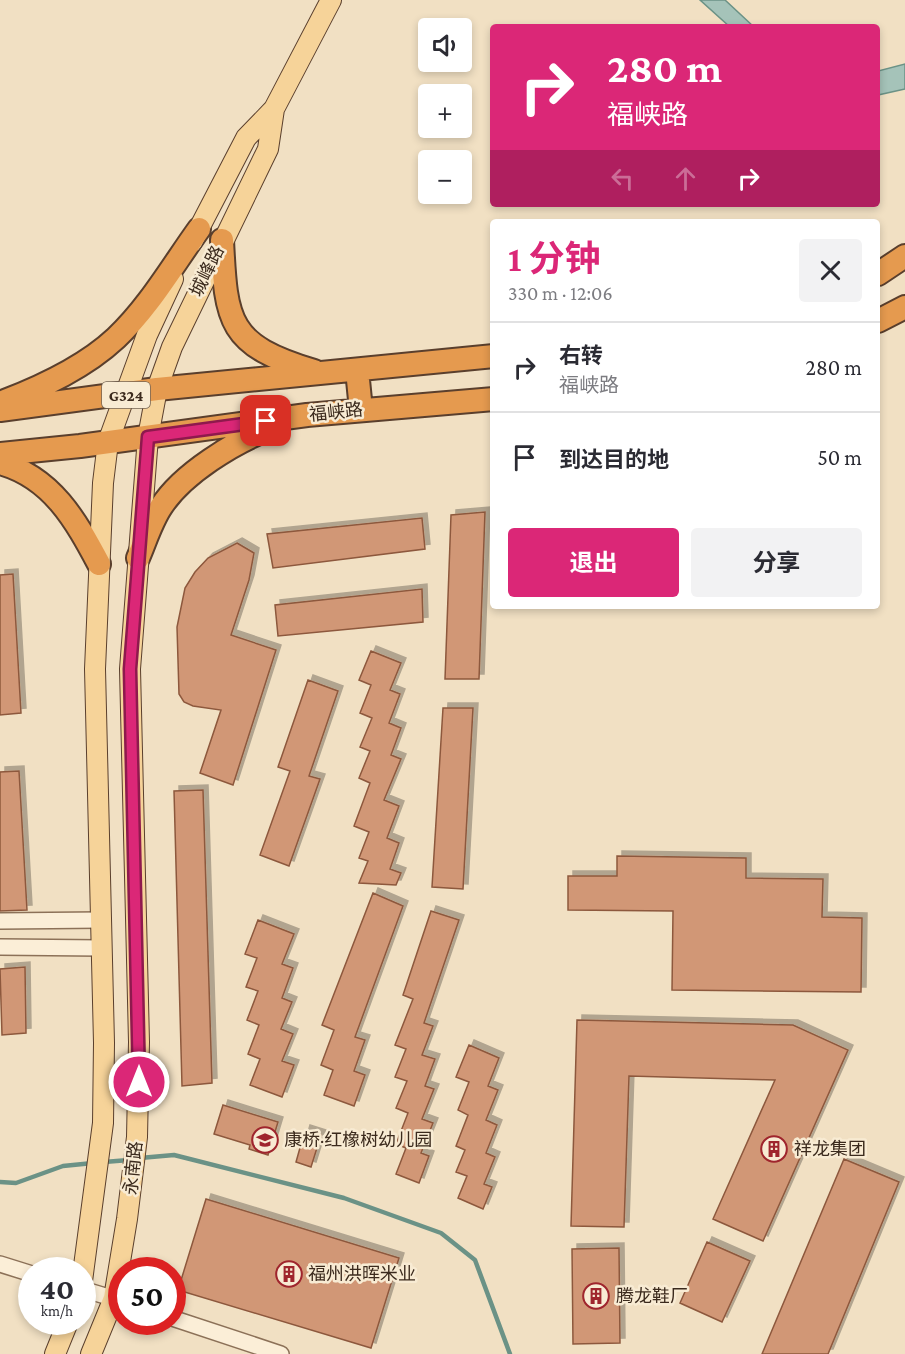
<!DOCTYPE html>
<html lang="zh">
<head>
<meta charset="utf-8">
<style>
  body { margin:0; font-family:"Crimson Pro","Noto Sans SC",serif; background:#f2f2f3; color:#2b2b33; height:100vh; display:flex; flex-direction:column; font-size:22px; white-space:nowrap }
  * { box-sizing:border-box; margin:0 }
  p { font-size:20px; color:#7c7c81 }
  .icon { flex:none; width:33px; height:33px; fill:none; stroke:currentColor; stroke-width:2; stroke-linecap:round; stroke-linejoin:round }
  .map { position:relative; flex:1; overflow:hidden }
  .sheet { position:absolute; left:490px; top:219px; width:390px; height:390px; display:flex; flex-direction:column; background:#fff; border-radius:6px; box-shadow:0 3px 9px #0003 }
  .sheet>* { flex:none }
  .hud { position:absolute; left:490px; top:24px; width:390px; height:183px; border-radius:6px; box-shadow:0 3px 9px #0003; background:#db2777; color:#fff; overflow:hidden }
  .controls { position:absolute; left:418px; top:18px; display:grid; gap:12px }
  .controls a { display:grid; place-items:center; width:54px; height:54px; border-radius:6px; background:#fff; box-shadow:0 3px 9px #0003; font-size:30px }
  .speed { position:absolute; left:18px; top:1257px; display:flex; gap:12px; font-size:30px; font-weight:700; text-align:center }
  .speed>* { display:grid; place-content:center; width:78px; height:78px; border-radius:50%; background:#fff; box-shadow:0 3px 9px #0003; line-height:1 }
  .speed small { font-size:15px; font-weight:400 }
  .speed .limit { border:9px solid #d22; background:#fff; color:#111 }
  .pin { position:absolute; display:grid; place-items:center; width:51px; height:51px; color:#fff; margin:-26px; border-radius:12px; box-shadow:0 3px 9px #0006 }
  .me { position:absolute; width:66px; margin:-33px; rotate:0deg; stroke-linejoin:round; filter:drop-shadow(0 0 4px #0008) }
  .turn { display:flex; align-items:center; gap:21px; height:126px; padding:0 18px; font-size:27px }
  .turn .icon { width:78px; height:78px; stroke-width:2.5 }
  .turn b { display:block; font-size:42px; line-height:51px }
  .lanes { display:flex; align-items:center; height:57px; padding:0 18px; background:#0003; justify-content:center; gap:30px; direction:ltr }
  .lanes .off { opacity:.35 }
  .round { display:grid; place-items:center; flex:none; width:63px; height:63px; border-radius:6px; background:#f2f2f3 }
  .headline { display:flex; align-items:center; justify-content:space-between; height:102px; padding:0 18px }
  h1 { font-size:36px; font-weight:700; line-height:45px; color:#db2777 }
  .action { display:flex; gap:12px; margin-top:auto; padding:12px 18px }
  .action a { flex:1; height:69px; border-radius:6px; background:#db2777; color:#fff; font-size:24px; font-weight:700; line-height:69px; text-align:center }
  .action a+a { background:#f2f2f3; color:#2b2b33 }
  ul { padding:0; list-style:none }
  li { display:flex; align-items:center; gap:18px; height:90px; padding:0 18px; border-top:2px solid #e1e1e2 }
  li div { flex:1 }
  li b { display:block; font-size:22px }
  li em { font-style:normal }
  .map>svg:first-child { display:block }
  .water { fill:#a5c3b9; stroke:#6b9286; stroke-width:1.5 }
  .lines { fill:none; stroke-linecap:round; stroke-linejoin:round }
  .stream { stroke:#6b9286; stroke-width:4.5 }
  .building { fill:#d19776; stroke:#8d583d; stroke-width:1.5; filter:url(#shadow) }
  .minor-casing { stroke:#8c7158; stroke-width:18 }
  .major-casing { stroke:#5a3f2d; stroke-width:22 }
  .highway-casing { stroke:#5a3f2d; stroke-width:26 }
  .minor { stroke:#fbeed7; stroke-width:15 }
  .major { stroke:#f6d399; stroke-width:20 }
  .highway { stroke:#e59a4f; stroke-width:22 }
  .route-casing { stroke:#8e194d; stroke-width:15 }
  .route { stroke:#db2777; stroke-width:10 }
  .labels { text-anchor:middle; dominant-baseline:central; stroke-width:5; stroke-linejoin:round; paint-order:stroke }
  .shield { fill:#f8ebd3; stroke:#746454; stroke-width:1.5 }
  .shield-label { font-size:16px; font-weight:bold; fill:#3b2a1d }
  .street-label { font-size:18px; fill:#3b2a1d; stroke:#f8ebd3 }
  .poi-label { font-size:18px; fill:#3b2a1d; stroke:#f8ebd3; text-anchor:start }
</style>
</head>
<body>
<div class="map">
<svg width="905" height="1354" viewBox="0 0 905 1354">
  <defs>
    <filter id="shadow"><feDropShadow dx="5" dy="-5" stdDeviation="0" flood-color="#0004"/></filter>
  </defs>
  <rect width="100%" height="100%" fill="#f1e0c3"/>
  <!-- water -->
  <path class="water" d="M700,0H725L754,27H730Z
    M905,64V89L878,95V71Z"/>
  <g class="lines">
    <!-- stream -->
    <path class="stream" d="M140,1158L174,1155L344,1198L441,1233L475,1260L510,1354
      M104,1162L129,1160
      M0,1182L16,1183L63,1166L93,1163"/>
  </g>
  <!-- building -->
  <path class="building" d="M485,512L479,679H445L451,515Z
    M422,518L425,549L273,568L267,534Z
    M237,543L254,553L249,580L231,635L276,650L233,785L200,773L221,710L193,706L184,702L179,694L177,627L185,588L195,572L208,558Z
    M13,574L21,713L0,715V575Z
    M422,589L423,622L278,636L275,605Z
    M371,651L401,663L390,690L400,694L389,723L401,728L391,755L401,759L384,800L399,806L387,838L399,843L390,869L401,873L396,885L359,883L368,861L359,858L369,832L354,826L370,783L359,778L370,751L360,747L372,718L360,713L371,685L359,680Z
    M308,680L338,691L309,776L320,779L289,866L260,855L290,771L278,767Z
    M443,708H473L463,889L432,887Z
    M19,771L27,910L0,911V772Z
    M203,790L212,1083L182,1086L174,791Z
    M617,856L746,858V878L823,879L822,917L862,918L861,992L672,990L673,911L568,910V876H617Z
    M373,893L403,906L355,1037L365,1040L354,1071L365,1075L354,1106L324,1095L333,1070L321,1065L334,1030L322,1025Z
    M431,911L459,920L424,1023L433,1026L422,1055L435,1059L425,1086L434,1089L422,1119L433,1123L421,1153L429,1156L419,1183L396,1174L406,1148L396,1144L408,1113L396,1108L407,1081L395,1077L406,1049L395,1045L413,999L403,995Z
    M258,920L294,934L282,964L293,968L282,998L292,1002L281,1029L293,1034L282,1061L294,1065L282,1097L250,1085L260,1059L248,1054L259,1025L247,1020L258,991L246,987L257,958L245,954Z
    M25,967L26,1033L2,1035L0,969Z
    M577,1020L793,1025L848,1050L763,1241L713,1219L775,1080L629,1076L624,1227L571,1226Z
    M469,1045L499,1058L488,1086L498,1090L486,1120L497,1125L486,1153L495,1157L484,1184L492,1187L483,1209L458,1198L467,1176L456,1172L465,1150L456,1146L468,1115L458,1110L469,1082L456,1077Z
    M223,1105L278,1122L268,1155L249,1149L250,1145L214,1134Z
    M305,1130L321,1135L311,1167L296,1162Z
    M844,1159L899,1182L828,1354H762Z
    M206,1199L399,1258L371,1348L178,1290Z
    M707,1242L750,1261L722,1322L680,1303Z
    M619,1248L620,1343L573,1344L572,1249Z"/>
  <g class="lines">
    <!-- minor casing -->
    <g class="minor-casing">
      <path id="minor" d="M0,921L101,920
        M0,947L101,948
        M0,1264L32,1274
        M82,1289L122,1301
        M172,1318L281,1354"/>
    </g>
    <!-- major casing -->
    <g class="major-casing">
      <path id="major" d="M192,242L246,138L274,109L331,0
        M82,1281L103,1123L104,1043L95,669L103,483L108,442L147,335L173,279
        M55,1354L68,1322
        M91,1354L114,1298L127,1219L137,1137L139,1042L130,669L148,437L157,389L172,347L268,149L274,109"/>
    </g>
    <!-- highway casing -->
    <g class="highway-casing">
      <path id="highway" d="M222,240C226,323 228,345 314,371
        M878,274L905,256
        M878,321L905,307
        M357,370L361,410
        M5,401C44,386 85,367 116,338C149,307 173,265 199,229
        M0,410L157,389L494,356
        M0,454L80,446L307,415L494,399
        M0,463C52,477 76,521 99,564
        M138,558C145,542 151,522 161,507C182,474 235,441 272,428"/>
    </g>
    <!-- minor -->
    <use href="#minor" class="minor"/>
    <!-- major -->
    <use href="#major" class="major"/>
    <!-- highway -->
    <use href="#highway" class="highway"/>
  </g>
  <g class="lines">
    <!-- route casing -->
    <g class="route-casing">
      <path id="route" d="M139,1082L130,669L148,437L266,421"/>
    </g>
    <!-- route -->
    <use href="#route" class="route"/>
  </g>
  <!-- icons -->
  <defs>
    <g id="school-ring" transform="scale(1.35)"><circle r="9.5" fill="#f8ebd3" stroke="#9f252d" stroke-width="1.5"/><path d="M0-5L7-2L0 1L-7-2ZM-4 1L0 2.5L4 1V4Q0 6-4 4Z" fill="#9f252d"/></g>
    <g id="building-ring" transform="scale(1.35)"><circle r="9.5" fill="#f8ebd3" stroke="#9f252d" stroke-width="1.5"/><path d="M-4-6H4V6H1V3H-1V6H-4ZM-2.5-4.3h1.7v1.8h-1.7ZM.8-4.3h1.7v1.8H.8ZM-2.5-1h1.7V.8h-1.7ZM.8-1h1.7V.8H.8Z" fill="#9f252d"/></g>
  </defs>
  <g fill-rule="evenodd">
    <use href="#school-ring" x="265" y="1140"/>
    <use href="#building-ring" x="774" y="1149"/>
    <use href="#building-ring" x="289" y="1274"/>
    <use href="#building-ring" x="596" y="1296"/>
  </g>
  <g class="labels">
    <!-- shield labels -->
    <rect class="shield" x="102" y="382" width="48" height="26" rx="4.5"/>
    <g class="shield-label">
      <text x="126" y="395">G324</text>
    </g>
    <!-- street labels -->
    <g class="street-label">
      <text transform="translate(207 271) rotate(-64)">城峰路</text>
      <text transform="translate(336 412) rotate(-6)">福峡路</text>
      <text transform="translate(133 1168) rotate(-84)">永南路</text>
    </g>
    <!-- poi labels -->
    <g class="poi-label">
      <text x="284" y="1140">康桥·红橡树幼儿园</text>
      <text x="794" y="1149">祥龙集团</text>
      <text x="308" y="1274">福州洪晖米业</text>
      <text x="616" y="1296">腾龙鞋厂</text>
    </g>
  </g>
</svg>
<div class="controls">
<a><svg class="icon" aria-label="sound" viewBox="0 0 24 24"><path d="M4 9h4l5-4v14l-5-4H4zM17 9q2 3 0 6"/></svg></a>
<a>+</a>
<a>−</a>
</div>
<div class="speed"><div>40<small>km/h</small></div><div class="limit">50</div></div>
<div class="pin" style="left:266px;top:421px;background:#d93025"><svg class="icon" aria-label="arrive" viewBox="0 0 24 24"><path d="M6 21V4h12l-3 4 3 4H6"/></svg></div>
<svg class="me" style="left:139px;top:1082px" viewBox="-20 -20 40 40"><circle r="17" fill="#db2777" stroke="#fff" stroke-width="3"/><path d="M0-11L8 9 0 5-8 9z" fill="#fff"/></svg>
<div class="hud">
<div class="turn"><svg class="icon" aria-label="right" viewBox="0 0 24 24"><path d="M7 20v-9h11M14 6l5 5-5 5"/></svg><div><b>280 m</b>福峡路</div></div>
<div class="lanes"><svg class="icon off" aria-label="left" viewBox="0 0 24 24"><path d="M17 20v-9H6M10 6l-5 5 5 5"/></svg><svg class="icon off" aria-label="ahead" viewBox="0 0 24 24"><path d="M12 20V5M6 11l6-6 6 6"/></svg><svg class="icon" aria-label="right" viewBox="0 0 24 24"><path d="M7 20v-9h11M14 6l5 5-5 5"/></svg></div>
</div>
<section class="sheet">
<div class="headline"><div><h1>1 分钟</h1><p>330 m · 12:06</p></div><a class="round"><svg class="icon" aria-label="close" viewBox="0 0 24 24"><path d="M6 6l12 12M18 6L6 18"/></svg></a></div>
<ul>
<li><svg class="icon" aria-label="right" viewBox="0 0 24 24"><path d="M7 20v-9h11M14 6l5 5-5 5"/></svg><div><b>右转</b><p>福峡路</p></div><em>280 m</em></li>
<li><svg class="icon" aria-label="arrive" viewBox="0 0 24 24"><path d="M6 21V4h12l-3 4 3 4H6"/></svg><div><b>到达目的地</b></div><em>50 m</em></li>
</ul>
<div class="action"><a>退出</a><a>分享</a></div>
</section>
</div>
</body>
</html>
